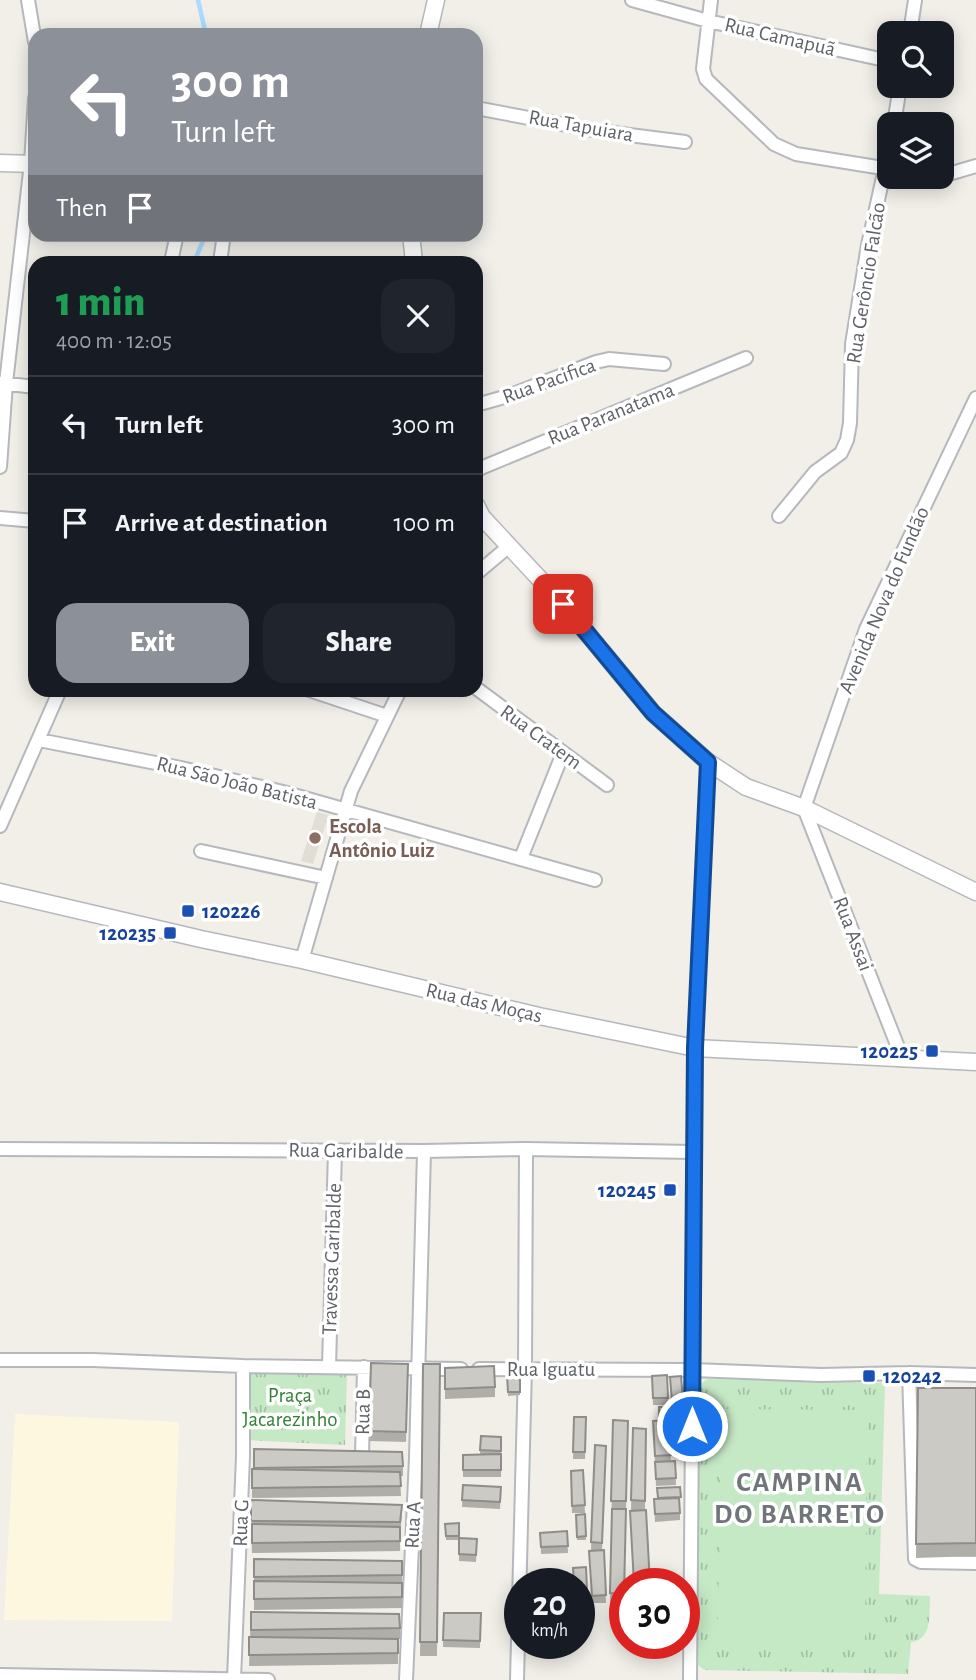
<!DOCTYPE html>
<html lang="en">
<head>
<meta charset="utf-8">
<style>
  body { margin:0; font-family:"Alegreya Sans",sans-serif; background:#20242c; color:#f1f3f6; height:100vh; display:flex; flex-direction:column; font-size:26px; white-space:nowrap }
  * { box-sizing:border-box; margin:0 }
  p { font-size:23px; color:#9ea1a6 }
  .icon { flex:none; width:38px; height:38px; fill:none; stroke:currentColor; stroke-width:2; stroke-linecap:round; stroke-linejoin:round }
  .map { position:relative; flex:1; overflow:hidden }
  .details { position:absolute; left:28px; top:256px; width:455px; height:441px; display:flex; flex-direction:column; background:#171b24; border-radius:21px; box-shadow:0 4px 18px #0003 }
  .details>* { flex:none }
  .top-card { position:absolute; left:28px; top:28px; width:455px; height:214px; border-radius:21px; box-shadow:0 4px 18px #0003; background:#8c9099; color:#fff; overflow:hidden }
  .buttons { position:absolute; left:877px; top:21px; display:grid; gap:14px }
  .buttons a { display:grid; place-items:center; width:77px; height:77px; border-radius:14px; background:#171b24; box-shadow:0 4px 18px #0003; font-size:35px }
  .speed { position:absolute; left:504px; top:1568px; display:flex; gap:14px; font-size:35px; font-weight:700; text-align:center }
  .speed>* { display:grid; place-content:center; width:91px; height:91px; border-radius:50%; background:#171b24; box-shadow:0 4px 18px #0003; line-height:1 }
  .speed small { font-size:18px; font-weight:400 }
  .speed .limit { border:10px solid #d22; background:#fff; color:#111 }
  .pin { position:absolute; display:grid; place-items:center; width:60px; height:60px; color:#fff; margin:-30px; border-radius:14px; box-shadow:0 4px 10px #0006 }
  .me { position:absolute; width:77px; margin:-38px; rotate:0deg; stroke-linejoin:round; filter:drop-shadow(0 0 5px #0008) }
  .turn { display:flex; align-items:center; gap:24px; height:147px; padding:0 28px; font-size:32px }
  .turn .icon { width:91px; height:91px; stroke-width:2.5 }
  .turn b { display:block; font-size:49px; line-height:60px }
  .then { display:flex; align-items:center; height:66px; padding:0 28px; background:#0003; gap:14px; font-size:26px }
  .round { display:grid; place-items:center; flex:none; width:74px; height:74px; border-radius:21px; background:#20242c }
  .overview { display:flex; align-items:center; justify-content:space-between; height:119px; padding:0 28px }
  h1 { font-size:42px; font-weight:800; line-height:52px; color:#1e9e55 }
  .action { display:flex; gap:14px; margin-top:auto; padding:14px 28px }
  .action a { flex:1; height:80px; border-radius:21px; background:#8c9099; color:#fff; font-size:28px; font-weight:800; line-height:80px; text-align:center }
  .action a+a { background:#20242c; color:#f1f3f6 }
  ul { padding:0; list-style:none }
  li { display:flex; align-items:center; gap:21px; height:98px; padding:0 28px; border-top:2px solid #363941 }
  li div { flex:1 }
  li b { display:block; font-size:26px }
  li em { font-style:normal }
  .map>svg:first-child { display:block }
  .commercial { fill:#fef7e0 }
  .education { fill:#e1ded6 }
  .grass { fill:url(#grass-tufts) }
  .pitch { fill:#c5e8c5 }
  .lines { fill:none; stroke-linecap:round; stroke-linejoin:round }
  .stream { stroke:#aadaff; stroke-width:4.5 }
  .minor-casing { stroke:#b5b8bc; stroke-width:16 }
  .tertiary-casing { stroke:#b5b8bc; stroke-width:19 }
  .minor { stroke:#fff; stroke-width:12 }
  .tertiary { stroke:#fff; stroke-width:16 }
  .wall { fill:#afaea9 }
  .building { fill:#cccac5; stroke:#8f8d8a; stroke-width:2 }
  .route-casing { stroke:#114b97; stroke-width:18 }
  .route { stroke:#1a73e8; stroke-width:12 }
  .education-dot { fill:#8d6e63; stroke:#fff; stroke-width:2.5 }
  .transit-dot { fill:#1a4fb4; stroke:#fff; stroke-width:2.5 }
  .labels { text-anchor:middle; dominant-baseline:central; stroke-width:7; stroke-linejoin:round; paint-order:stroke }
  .street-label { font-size:21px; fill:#5f6368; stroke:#fff }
  .education-label { font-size:21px; font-weight:bold; fill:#785e54; stroke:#fff; text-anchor:start }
  .transit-label { font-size:21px; font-weight:bold; fill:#164399; stroke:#fff; text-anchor:end }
  .park-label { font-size:21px; fill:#348238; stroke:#fff }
  .district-label { font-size:28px; font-weight:bold; letter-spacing:2px; fill:#70757a; stroke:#fff }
</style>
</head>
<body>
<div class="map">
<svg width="976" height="1680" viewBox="0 0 976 1680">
  <defs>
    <pattern id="grass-tufts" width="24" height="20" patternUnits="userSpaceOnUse" patternTransform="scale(1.75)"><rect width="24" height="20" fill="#c5e8c5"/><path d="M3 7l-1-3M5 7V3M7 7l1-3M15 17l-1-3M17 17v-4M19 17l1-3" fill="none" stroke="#a3c0a4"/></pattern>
  </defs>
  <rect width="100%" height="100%" fill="#f1efe8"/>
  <!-- commercial -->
  <path class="commercial" d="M15,1414L179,1422L172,1621L4,1620Z"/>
  <!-- education -->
  <path class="education" d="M317,812L329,815L313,864L301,861Z"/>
  <!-- grass -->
  <path class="grass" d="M247,1369L347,1373L345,1445L245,1440Z
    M708,1379L885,1383L879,1594L930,1596C929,1613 933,1640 911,1642L908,1674L705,1670L699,1666L696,1661L698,1406L700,1384Z"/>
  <!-- pitch -->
  <path class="pitch" d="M723,1409L867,1410L865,1645L717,1644Z"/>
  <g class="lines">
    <!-- stream -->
    <path class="stream" d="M198,0L206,35
      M194,262L206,234"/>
    <!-- minor casing -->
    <g class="minor-casing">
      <path id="minor" d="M28,0L35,42
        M632,0L708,21L889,61
        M711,0L703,69L706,79L774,144L796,154L889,169
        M910,33L915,0
        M476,108L598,131L685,142
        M894,124L900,86
        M942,176L976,166
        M914,177H934
        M171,262L177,234
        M220,262L224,234
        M0,383L35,387
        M476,405L508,396L596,362L609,359L664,364
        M0,467L6,383L31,163L35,98
        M476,470L746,358
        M779,516L815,472L841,453L847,440L850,423L852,344L868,245L889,150
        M0,518L35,521
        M476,574L508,547
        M476,688L607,785
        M309,690L387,716
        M39,740L181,768L283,792L595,880
        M0,826L60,690
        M201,851L326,878
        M521,858L563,753
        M302,960L351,791L400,690
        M903,1060L804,808L866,629L976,398
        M0,1149L424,1151L526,1149L693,1152
        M0,1360H93L243,1366L461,1369
        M329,1366L335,1151
        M479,1369L693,1370L821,1375L909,1373L976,1375
        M909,1373L915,1559L921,1562L976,1563
        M362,1457L364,1367
        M0,1675L268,1680
        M234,1679L243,1456V1366
        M406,1680L416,1457L424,1151
        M517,1680L525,1368L526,1149
        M690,1680L695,1048L708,762"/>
    </g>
    <!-- tertiary casing -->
    <g class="tertiary-casing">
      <path id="tertiary" d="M428,35L436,0
        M0,163L35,164
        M411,234L414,262
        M476,505L482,517L563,604L653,713L708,762L746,787L804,808L976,892
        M0,892L201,939L302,960L539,1016L695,1048L976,1062"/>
    </g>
    <!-- minor -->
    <use href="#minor" class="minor"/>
    <!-- tertiary -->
    <use href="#tertiary" class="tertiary"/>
  </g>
  <!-- wall -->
  <path class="wall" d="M371,1363L408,1364L406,1442L369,1441Z
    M423,1364H440L437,1656H420Z
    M445,1368L495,1387V1397L445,1399Z
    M520,1374V1395L508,1396L507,1375Z
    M667,1375L668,1405H653L652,1376Z
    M681,1376L683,1408H672L670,1377Z
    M918,1388H976V1556L916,1558Z
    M659,1407H667V1420H669L671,1462L675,1461L676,1485L656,1486L653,1421L659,1420Z
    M574,1417H586L585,1459H573Z
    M613,1420L628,1421L624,1604H610Z
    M633,1428L646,1429L645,1510L631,1511Z
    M501,1437V1477H463V1455H480V1450Z
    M595,1445L606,1446L602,1550H591Z
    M254,1449L403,1466V1476H400L401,1496L252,1498V1469H254Z
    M583,1470L585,1513H572L571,1471Z
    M463,1485L501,1487L500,1509L462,1507Z
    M680,1487V1520L655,1522L654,1499H657Z
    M251,1500L402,1516L400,1532V1551L252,1553Z
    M585,1514L586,1540H577L576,1515Z
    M459,1523V1539H477L476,1562L459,1561V1540H446L445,1524Z
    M567,1531L568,1553L541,1554L540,1533Z
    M604,1550L606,1603H592L589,1551Z
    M254,1559L402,1575V1608L254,1610Z
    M586,1567L587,1597H579V1584Z
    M251,1612L400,1628V1639H380H398V1664L249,1666Z
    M444,1613H481L480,1648L443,1647Z"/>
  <!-- building -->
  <path class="building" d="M371,1363L408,1364L406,1432L369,1431Z
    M423,1364H440L437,1642H420Z
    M494,1366L495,1387L445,1389V1368Z
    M520,1374V1392H508L507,1375Z
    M667,1375L668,1398H653L652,1376Z
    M681,1376L683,1401H672L670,1377Z
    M918,1388H976V1543L916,1544Z
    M659,1407H667V1417H659Z
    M574,1417H586L585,1452H573Z
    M613,1420L628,1421L626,1501H611Z
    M669,1420L671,1455L655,1456L653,1421Z
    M633,1428L646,1429L645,1501L631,1500Z
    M481,1436L501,1437V1451L480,1450Z
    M595,1445L606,1446L602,1543L591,1542Z
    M254,1449L402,1452L403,1466L254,1468Z
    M501,1454V1470H463V1455Z
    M675,1461L676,1478L656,1479L655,1462Z
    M252,1469L400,1472L401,1486L252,1488Z
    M583,1470L585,1505L572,1506L571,1471Z
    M463,1485L501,1487L500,1502L462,1500Z
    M680,1487L681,1497L658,1498L657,1488Z
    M679,1498L680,1513L655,1514L654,1499Z
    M251,1500L402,1505L400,1522L251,1521Z
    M612,1509H626L624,1594L610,1593Z
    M646,1510L650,1584H634L630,1511Z
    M585,1514L586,1536L577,1537L576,1515Z
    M459,1523V1536H446L445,1524Z
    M252,1524L400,1527V1541L252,1543Z
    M567,1531L568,1546L541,1547L540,1533Z
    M459,1538L477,1539L476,1555L459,1554Z
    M604,1550L606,1595L592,1596L589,1551Z
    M254,1559L402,1561V1575L254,1577Z
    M586,1567L587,1590H579V1584H574L573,1568Z
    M254,1581L402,1583V1597L254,1599Z
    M251,1612L399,1614L400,1628L251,1630Z
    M444,1613H481L480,1641L443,1640Z
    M249,1637L398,1639V1653L249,1655Z"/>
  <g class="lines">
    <!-- route casing -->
    <g class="route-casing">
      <path id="route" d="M563,604L653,713L708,762L695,1048L692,1426"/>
    </g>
    <!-- route -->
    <use href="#route" class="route"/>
  </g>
  <!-- markers -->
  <circle class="education-dot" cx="315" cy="838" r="7"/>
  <g class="transit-dot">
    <rect x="181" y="904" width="14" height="14" rx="3.5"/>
    <rect x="163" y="926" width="14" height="14" rx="3.5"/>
    <rect x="925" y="1044" width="14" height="14" rx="3.5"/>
    <rect x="663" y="1183" width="14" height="14" rx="3.5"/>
    <rect x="862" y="1369" width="14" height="14" rx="3.5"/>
  </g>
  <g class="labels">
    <!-- street labels -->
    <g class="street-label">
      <text transform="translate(780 37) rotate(13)">Rua Camapuã</text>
      <text transform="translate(581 126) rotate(10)">Rua Tapuiara</text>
      <text transform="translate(866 283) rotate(-81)">Rua Gerôncio Falcão</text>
      <text transform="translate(549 381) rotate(-20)">Rua Pacifica</text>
      <text transform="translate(611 414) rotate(-22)">Rua Paranatama</text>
      <text transform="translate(884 600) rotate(-67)">Avenida Nova do Fundão</text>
      <text transform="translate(541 737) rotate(36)">Rua Cratem</text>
      <text transform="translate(237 783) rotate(14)">Rua São João Batista</text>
      <text transform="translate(853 934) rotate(69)">Rua Assai</text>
      <text transform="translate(484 1003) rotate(13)">Rua das Moças</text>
      <text transform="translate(346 1151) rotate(1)">Rua Garibalde</text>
      <text transform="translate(332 1259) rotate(-88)">Travessa Garibalde</text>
      <text x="551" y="1369">Rua Iguatu</text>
      <text transform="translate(363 1412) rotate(-89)">Rua B</text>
      <text transform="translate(241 1523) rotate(-88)">Rua G</text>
      <text transform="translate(413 1525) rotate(-87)">Rua A</text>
    </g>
    <!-- education labels -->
    <g class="education-label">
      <text x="329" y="826">Escola<tspan x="329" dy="24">Antônio Luiz</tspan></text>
    </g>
    <!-- transit labels -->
    <g class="transit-label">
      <text x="202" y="911" text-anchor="start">120226</text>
      <text x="156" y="933">120235</text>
      <text x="918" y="1051">120225</text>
      <text x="656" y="1190">120245</text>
      <text x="883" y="1376" text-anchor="start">120242</text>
    </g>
    <!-- park labels -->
    <g class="park-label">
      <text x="290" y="1395">Praça<tspan x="290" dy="24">Jacarezinho</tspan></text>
    </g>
    <!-- district labels -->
    <g class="district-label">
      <text x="800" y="1483">CAMPINA<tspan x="800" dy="32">DO BARRETO</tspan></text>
    </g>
  </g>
</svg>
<div class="buttons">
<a><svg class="icon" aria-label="search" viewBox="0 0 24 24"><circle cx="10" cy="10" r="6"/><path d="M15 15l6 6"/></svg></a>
<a><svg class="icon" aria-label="layers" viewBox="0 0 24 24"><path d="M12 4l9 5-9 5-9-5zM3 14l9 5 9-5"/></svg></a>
</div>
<div class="speed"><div>20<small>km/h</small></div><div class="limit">30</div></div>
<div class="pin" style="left:563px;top:604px;background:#d93025"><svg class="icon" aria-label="arrive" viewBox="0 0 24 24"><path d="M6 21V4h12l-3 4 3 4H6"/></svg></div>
<svg class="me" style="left:692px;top:1426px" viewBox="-20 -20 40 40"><circle r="17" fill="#1a73e8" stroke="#fff" stroke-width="3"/><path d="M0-11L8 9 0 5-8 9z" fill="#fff"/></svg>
<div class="top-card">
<div class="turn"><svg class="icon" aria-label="left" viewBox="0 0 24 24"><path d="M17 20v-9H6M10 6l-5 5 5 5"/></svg><div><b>300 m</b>Turn left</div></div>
<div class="then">Then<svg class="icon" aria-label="arrive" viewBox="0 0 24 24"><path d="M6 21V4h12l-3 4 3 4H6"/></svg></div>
</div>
<section class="details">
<div class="overview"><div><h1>1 min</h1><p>400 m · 12:05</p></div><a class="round"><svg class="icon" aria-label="close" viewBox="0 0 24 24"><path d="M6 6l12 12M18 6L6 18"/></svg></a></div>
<ul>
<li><svg class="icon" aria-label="left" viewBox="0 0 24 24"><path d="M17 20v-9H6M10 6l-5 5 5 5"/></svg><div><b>Turn left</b></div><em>300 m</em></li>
<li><svg class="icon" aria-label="arrive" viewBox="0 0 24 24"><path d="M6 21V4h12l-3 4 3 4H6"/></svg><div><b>Arrive at destination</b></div><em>100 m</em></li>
</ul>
<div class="action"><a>Exit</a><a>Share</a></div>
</section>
</div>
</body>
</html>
